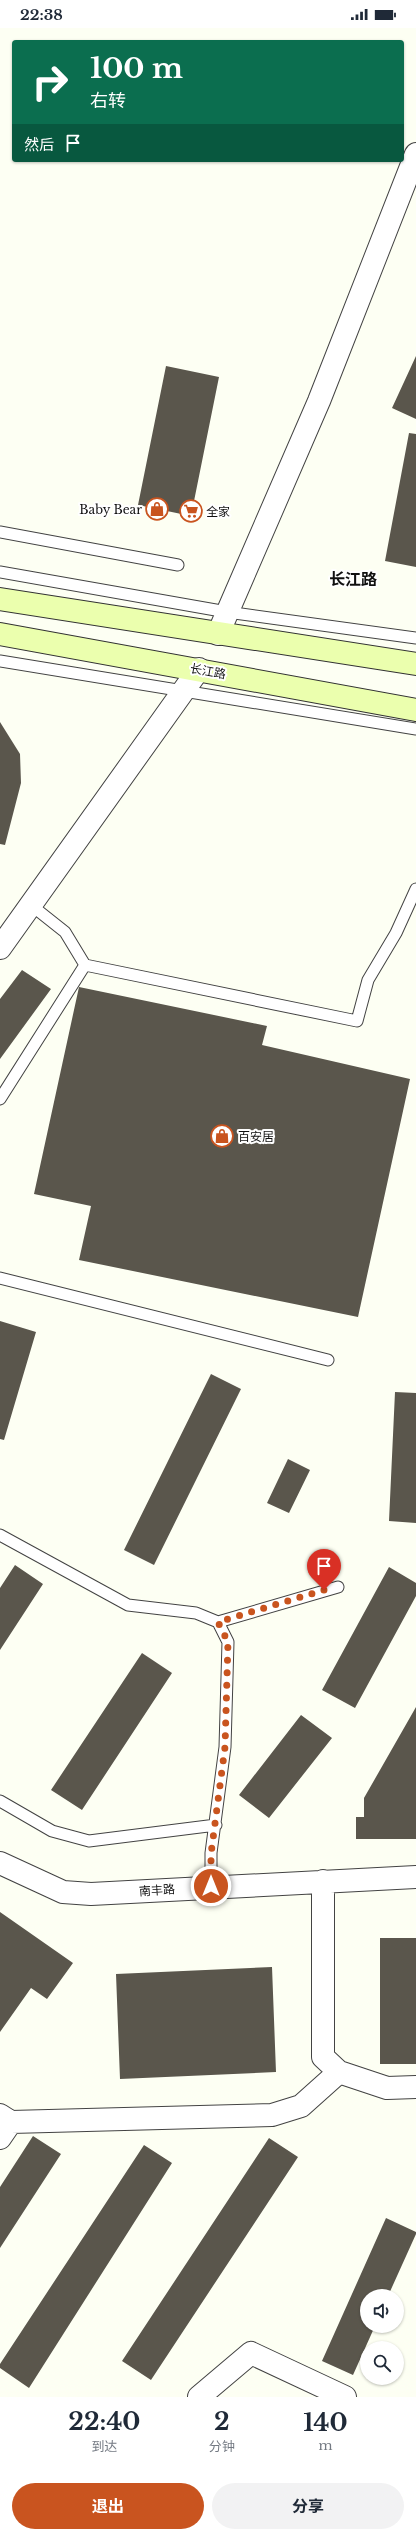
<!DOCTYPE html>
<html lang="zh">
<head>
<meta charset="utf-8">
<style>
  body { margin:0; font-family:"Libre Baskerville","Noto Sans SC",serif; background:#f2f2f3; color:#1f2937; height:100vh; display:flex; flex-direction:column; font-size:15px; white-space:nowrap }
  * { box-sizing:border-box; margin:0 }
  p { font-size:13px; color:#747a83 }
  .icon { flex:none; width:22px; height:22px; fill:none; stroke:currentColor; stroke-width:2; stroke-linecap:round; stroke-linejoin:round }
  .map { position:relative; height:2369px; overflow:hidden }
  .details { display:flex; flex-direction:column; background:#fff; flex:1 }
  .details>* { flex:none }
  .top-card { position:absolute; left:12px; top:12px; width:392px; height:122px; border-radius:4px; box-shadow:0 1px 3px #0004; background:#0b6e4f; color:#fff; overflow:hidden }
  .controls { position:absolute; left:360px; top:2261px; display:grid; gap:8px }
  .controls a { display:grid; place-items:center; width:44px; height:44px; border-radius:50%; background:#fff; box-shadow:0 1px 3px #0004; font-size:20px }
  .pin { position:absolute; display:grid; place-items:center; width:34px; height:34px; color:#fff; margin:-41px -17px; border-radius:50% 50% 50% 0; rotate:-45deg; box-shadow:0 0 4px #0007 }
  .pin .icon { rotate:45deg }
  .me { position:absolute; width:44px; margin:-22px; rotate:0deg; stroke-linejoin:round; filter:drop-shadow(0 0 3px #0008) }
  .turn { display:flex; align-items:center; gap:14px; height:84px; padding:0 12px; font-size:18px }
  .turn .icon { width:52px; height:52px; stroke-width:2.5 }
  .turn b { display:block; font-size:28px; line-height:34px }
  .then { display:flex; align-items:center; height:38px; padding:0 12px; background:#0003; gap:8px; font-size:15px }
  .eta { display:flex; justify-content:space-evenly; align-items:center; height:68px; text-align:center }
  .eta b { font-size:24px; font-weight:700; line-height:28px }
  .cta { display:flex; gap:8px; margin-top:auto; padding:8px 12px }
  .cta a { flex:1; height:46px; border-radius:24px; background:#c9541f; color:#fff; font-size:16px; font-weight:700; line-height:46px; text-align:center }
  .cta a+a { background:#f2f2f3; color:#1f2937 }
  .status { display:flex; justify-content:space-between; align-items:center; height:28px; padding:0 20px; background:#fff; direction:ltr }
  .status svg { height:11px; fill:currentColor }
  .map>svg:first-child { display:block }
  .building { fill:#5a564c }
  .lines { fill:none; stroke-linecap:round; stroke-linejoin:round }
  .service-casing { stroke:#434343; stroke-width:13 }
  .minor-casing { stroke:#434343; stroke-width:24 }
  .secondary-casing { stroke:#323232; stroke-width:24 }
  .service { stroke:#fff; stroke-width:11 }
  .minor { stroke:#fff; stroke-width:22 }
  .secondary { stroke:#ebffae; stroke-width:22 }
  .route { stroke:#c9541f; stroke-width:7; stroke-dasharray:0 12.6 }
  .labels { text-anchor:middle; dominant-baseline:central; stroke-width:4; stroke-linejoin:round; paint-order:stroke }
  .poi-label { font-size:12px; fill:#101010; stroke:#fff; text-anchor:start }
  .street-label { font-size:12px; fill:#101010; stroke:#fff }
  .district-label { font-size:16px; font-weight:bold; fill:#101010; stroke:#fff }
</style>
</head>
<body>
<div class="status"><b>22:38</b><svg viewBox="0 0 49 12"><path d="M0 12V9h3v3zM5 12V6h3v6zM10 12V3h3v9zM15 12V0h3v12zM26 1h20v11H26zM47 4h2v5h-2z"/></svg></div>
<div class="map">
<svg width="416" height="2369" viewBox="0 0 416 2369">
  <rect width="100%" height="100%" fill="#fdfff3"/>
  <!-- building -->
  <path class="building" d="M416,328V391L392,380Z
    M166,338L219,349L191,488L138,477Z
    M409,405L416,406V539L385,533Z
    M0,694L20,726L21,755L5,817L0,816Z
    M22,942L51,961L0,1031V971Z
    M79,959L267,998L262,1017L410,1051L358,1289L79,1232L91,1178L34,1166Z
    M0,1293L36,1304L4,1412L0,1411Z
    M211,1346L241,1361L154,1537L124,1522Z
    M395,1364L416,1365V1495L389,1493Z
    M288,1431L310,1442L289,1485L267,1475Z
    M15,1537L43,1556L0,1622V1560Z
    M389,1539L416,1555V1568L355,1680L322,1662Z
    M142,1625L172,1645L82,1782L51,1762Z
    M416,1679V1811H356V1789H364V1770Z
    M301,1687L332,1710L269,1790L239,1767Z
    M0,1884L73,1935L47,1971L31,1960L0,2004Z
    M380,1910H416V2036H380Z
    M272,1939L276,2044L120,2051L116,1946Z
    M33,2108L61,2126L0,2220V2159Z
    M269,2110L298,2129L151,2352L122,2333Z
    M144,2117L172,2135L29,2360L0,2340V2336Z
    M386,2190L416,2204V2206L388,2268H367V2298H375L353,2347L322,2333Z"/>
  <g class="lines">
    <!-- service casing -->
    <g class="service-casing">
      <path id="service" d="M0,504L178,537
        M0,544L227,584L416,610
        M0,633L416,701
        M85,937L357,993L368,952L396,905L416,861
        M0,1071L85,937L65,904L31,877
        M0,1250L328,1332
        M0,1507L128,1577L196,1585L218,1594L228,1614L225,1719L211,1825V1858
        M218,1594L338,1559
        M0,1773L52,1803L89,1813L216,1797"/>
    </g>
    <!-- minor casing -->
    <g class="minor-casing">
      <path id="minor" d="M218,606L319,373L416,126
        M0,920L199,641
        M0,1835L63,1864L91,1866L416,1849
        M323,1853V2029L339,2044L387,2060L416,2059
        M0,2087L11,2094L0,2110
        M11,2094L272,2087L301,2078L339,2044
        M199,2369L251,2325L345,2369"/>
    </g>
    <!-- secondary casing -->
    <g class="secondary-casing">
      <path id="secondary" d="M0,571L416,636
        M0,606L416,682"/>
    </g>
    <!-- service -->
    <use href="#service" class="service"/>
    <!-- minor -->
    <use href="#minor" class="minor"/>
    <!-- secondary -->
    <use href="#secondary" class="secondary"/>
  </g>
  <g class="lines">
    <!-- route -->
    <path class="route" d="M211,1858V1826L225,1719L228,1614L218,1594L324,1562"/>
  </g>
  <!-- icons -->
  <defs>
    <g id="shop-ring" transform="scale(1.15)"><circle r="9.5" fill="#fff" stroke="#c9541f" stroke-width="1.5"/><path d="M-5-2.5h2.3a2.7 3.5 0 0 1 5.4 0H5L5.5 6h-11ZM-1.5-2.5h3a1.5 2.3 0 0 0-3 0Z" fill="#c9541f"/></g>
    <g id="supermarket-ring" transform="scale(1.15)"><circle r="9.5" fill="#fff" stroke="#c9541f" stroke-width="1.5"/><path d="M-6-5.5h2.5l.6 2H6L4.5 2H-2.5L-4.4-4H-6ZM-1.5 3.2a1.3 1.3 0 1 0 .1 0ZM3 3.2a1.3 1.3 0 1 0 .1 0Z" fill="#c9541f"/></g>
  </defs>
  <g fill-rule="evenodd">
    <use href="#shop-ring" x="157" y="481"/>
    <use href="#supermarket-ring" x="191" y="483"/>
    <use href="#shop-ring" x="222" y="1108"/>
  </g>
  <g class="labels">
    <!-- poi labels -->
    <g class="poi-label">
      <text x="142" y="481" text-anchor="end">Baby Bear</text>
      <text x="206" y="483">全家</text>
      <text x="238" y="1108">百安居</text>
    </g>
    <!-- street labels -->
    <g class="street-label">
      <text transform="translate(208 643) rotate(10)">长江路</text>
      <text transform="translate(157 1862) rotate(-4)">南丰路</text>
    </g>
    <!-- district labels -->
    <g class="district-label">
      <text x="353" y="551">长江路</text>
    </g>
  </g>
</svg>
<div class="controls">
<a><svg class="icon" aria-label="sound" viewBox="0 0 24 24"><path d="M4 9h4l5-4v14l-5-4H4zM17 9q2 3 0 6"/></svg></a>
<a><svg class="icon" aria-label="search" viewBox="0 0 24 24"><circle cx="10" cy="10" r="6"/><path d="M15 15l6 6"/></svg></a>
</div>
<div class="pin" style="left:324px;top:1562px;background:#d93025"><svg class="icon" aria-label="arrive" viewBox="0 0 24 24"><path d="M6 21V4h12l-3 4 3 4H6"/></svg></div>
<svg class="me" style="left:211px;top:1858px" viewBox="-20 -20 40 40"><circle r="17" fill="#c9541f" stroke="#fff" stroke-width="3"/><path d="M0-11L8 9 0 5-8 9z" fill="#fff"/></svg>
<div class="top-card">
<div class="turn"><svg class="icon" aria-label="right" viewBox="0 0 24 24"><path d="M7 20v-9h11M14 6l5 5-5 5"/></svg><div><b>100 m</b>右转</div></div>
<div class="then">然后<svg class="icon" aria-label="arrive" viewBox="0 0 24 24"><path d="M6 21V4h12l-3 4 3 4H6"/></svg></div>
</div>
</div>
<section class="details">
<div class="eta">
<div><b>22:40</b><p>到达</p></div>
<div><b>2</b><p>分钟</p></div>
<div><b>140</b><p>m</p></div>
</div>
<div class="cta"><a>退出</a><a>分享</a></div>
</section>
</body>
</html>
